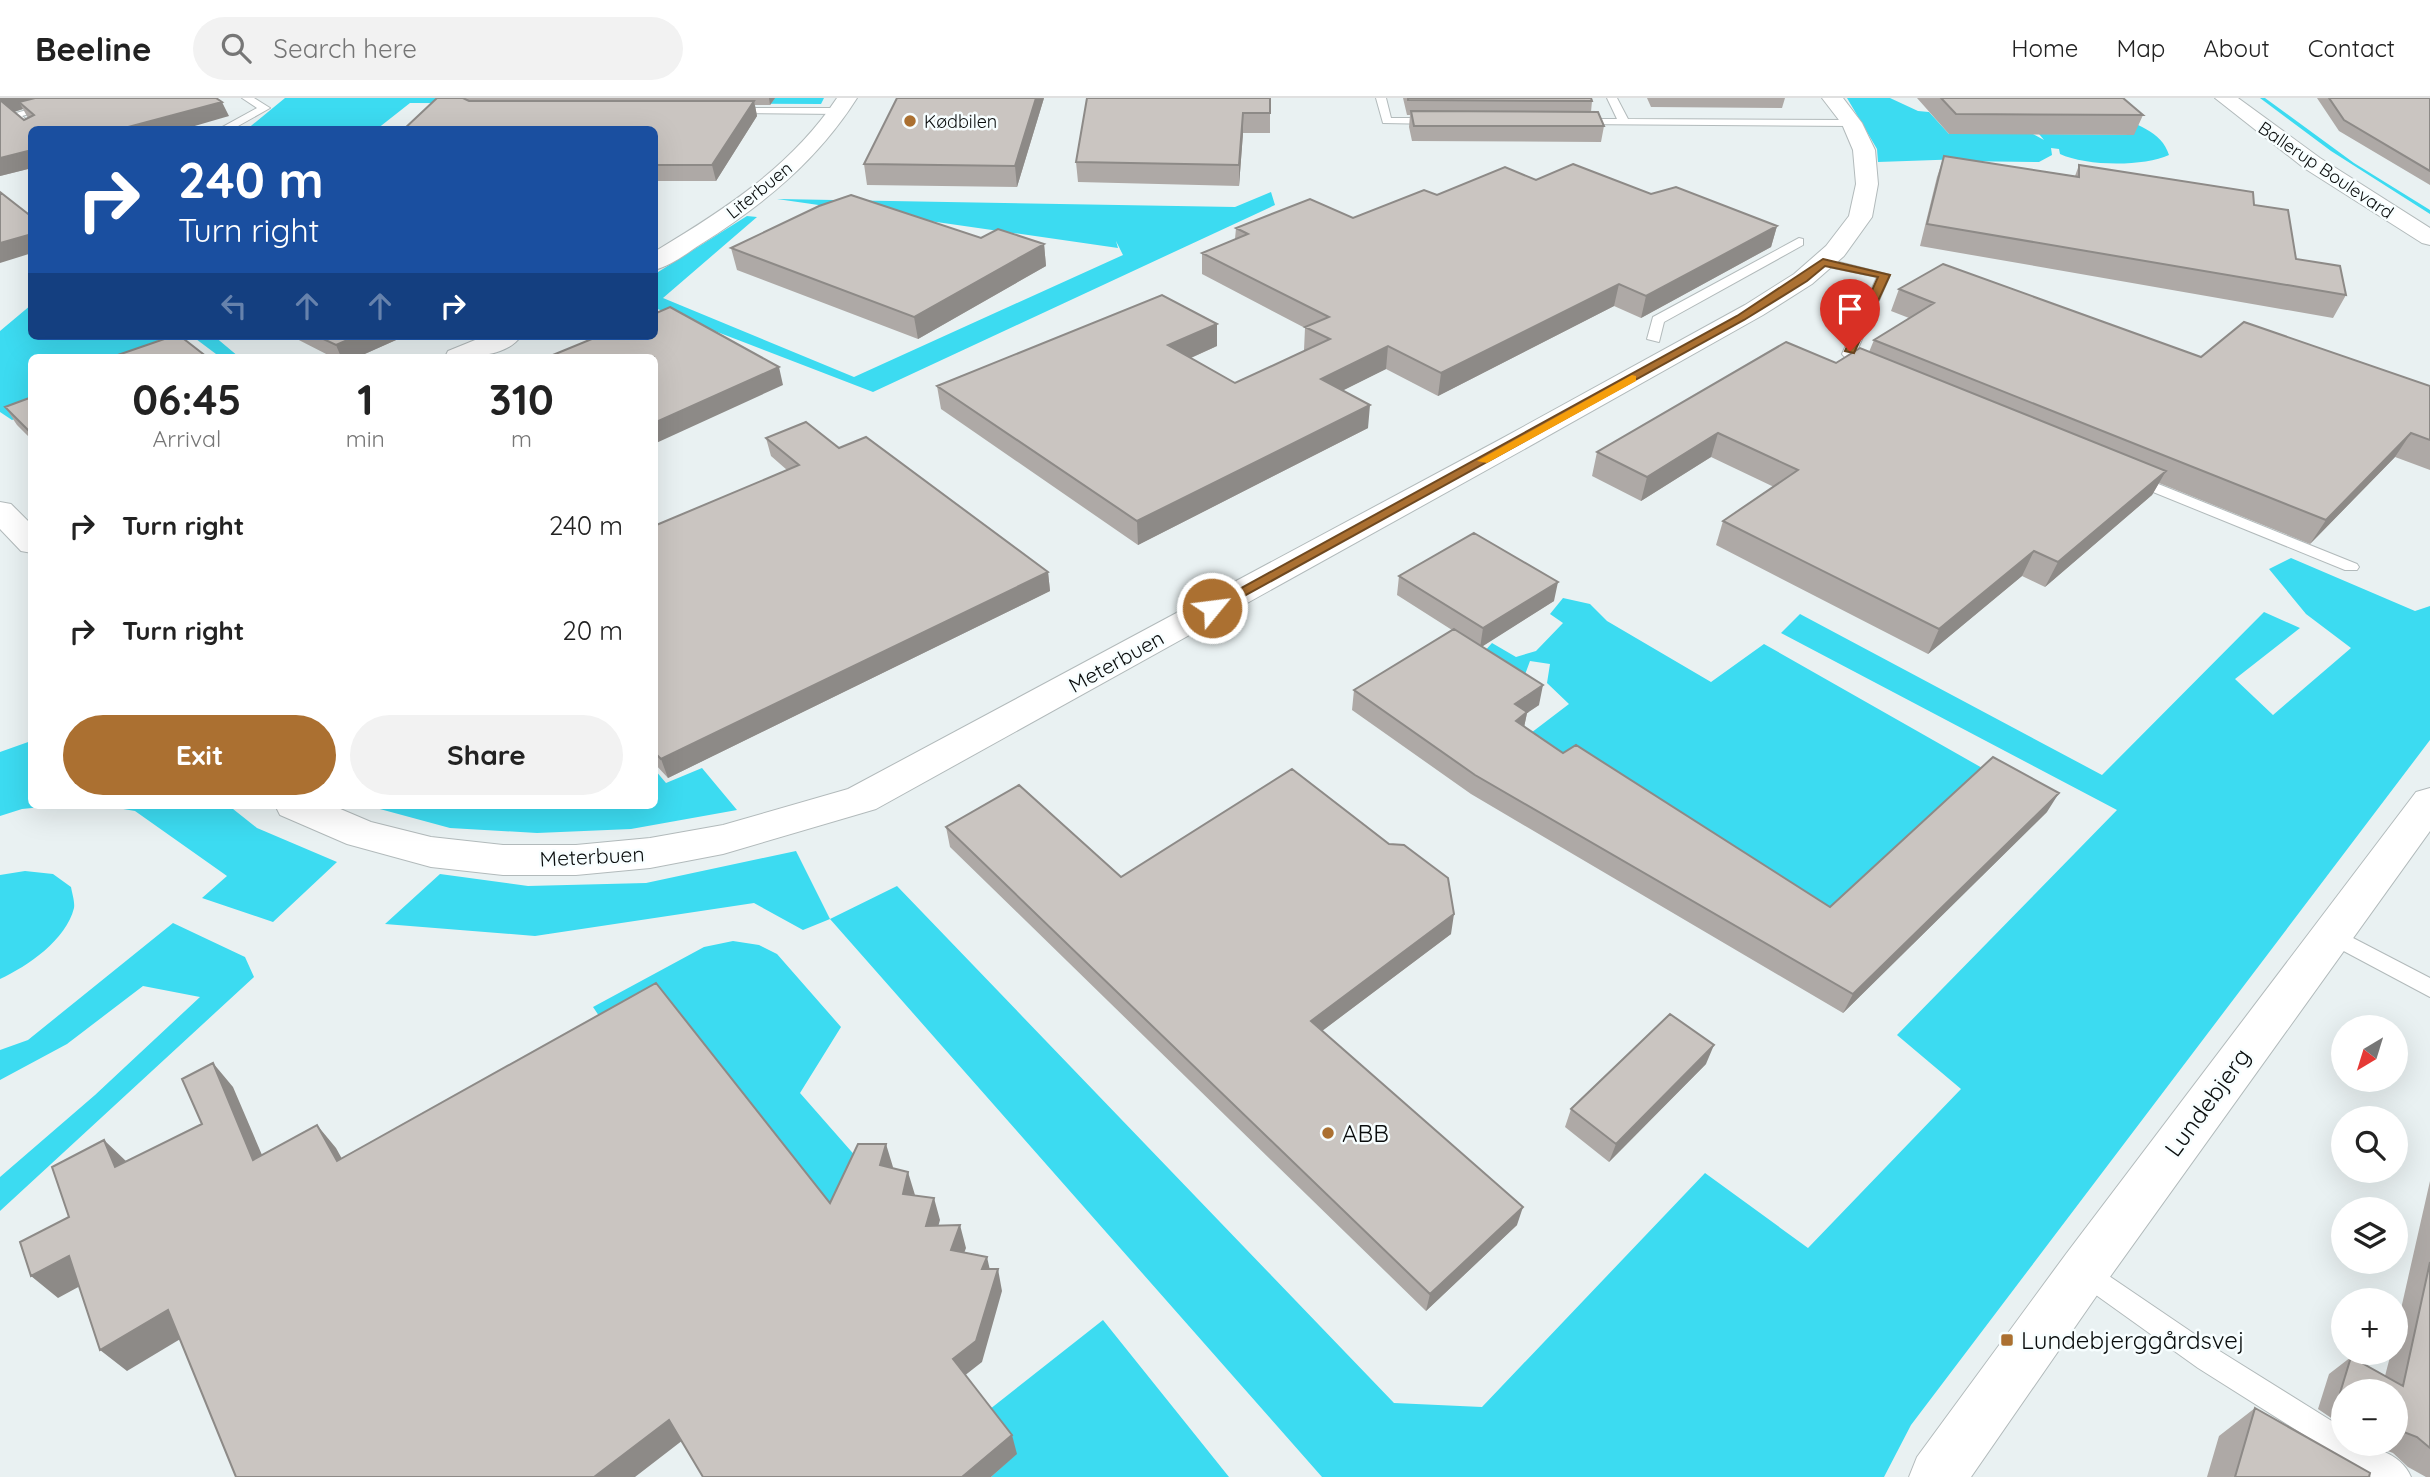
<!DOCTYPE html>
<html lang="en">
<head>
<meta charset="utf-8">
<style>
  body { margin:0; font-family:Quicksand,sans-serif; background:#f2f2f2; color:#222; height:100vh; display:flex; flex-direction:column; font-size:26px; white-space:nowrap }
  * { box-sizing:border-box; margin:0 }
  p { font-size:23px; color:#767676 }
  .icon { flex:none; width:38px; height:38px; fill:none; stroke:currentColor; stroke-width:2; stroke-linecap:round; stroke-linejoin:round }
  .map { position:relative; flex:1; overflow:hidden }
  .details { position:absolute; left:28px; top:256px; width:630px; height:455px; display:flex; flex-direction:column; background:#fff; border-radius:10px; box-shadow:0 7px 28px #0002 }
  .details>* { flex:none }
  .top-card { position:absolute; left:28px; top:28px; width:630px; height:214px; border-radius:10px; box-shadow:0 7px 28px #0002; background:#1a4fa0; color:#fff; overflow:hidden }
  .needle { width:46px; rotate:218deg }
  .controls { position:absolute; left:2331px; top:917px; display:grid; gap:14px }
  .controls a { display:grid; place-items:center; width:77px; height:77px; border-radius:50%; background:#fff; box-shadow:0 7px 28px #0002; font-size:35px }
  .pin { position:absolute; display:grid; place-items:center; width:60px; height:60px; color:#fff; margin:-72px -30px; border-radius:50% 50% 50% 0; rotate:-45deg; box-shadow:0 0 7px #0007 }
  .pin .icon { rotate:45deg }
  .me { position:absolute; width:77px; margin:-38px; rotate:61deg; stroke-linejoin:round; filter:drop-shadow(0 0 5px #0008) }
  .turn { display:flex; align-items:center; gap:24px; height:147px; padding:0 35px; font-size:32px }
  .turn .icon { width:91px; height:91px; stroke-width:2.5 }
  .turn b { display:block; font-size:49px; line-height:60px }
  .lanes { display:flex; align-items:center; height:66px; padding:0 35px; background:#0003; justify-content:center; gap:35px; direction:ltr }
  .lanes .off { opacity:.35 }
  .eta { display:flex; justify-content:space-evenly; align-items:center; height:119px; text-align:center }
  .eta b { font-size:42px; font-weight:800; line-height:49px }
  .primary-button { display:flex; gap:14px; margin-top:auto; padding:14px 35px }
  .primary-button a { flex:1; height:80px; border-radius:42px; background:#ab7031; color:#fff; font-size:28px; font-weight:800; line-height:80px; text-align:center }
  .primary-button a+a { background:#f2f2f2; color:#222 }
  ul { padding:0; list-style:none }
  li { display:flex; align-items:center; gap:21px; height:105px; padding:0 35px }
  li div { flex:1 }
  li b { display:block; font-size:26px }
  li em { font-style:normal }
  header { display:flex; align-items:center; gap:42px; box-sizing:border-box; height:98px; padding:0 35px; background:#fff; border-bottom:2px solid #e0e0e0 }
  header strong { font-size:33px }
  nav { display:flex; gap:38px; margin-inline-start:auto; font-size:24px }
  .search { width:490px; height:63px; background:#f2f2f2; display:flex; align-items:center; gap:18px; box-sizing:border-box; padding:0 24px; border-radius:38px; color:#767676; font-size:26px }
  .map>svg:first-child { display:block }
  .green { fill:#3cdbf1 }
  .lines { fill:none; stroke-linecap:round; stroke-linejoin:round }
  .lane-casing { stroke:#b2babb; stroke-width:2 }
  .street-casing { stroke:#b2babb; stroke-width:2 }
  .secondary-casing { stroke:#b2babb; stroke-width:2 }
  .lane { fill:#fff; fill-rule:evenodd }
  .street { fill:#fff; fill-rule:evenodd }
  .secondary { fill:#fff; fill-rule:evenodd }
  .wall { fill:#aea9a6; fill-rule:evenodd }
  .shaded-wall { fill:#8d8a87 }
  .building { fill:#cac5c1; stroke:#8d8a87; stroke-width:2 }
  .route { fill:#ab7031; stroke:#6f4920; stroke-width:2 }
  .slow { fill:#f59e0b }
  .poi-dot { fill:#ab7031; stroke:#f7feff; stroke-width:2.5 }
  .labels { text-anchor:middle; dominant-baseline:central; stroke-width:5; stroke-linejoin:round; paint-order:stroke }
  .far-poi-label { font-size:18px; fill:#0a0d0d; stroke:#f7feff; text-anchor:start }
  .far-street-label { font-size:18px; fill:#0a0d0d; stroke:#f7feff }
  .street-label { font-size:21px; fill:#0a0d0d; stroke:#f7feff }
  .near-street-label { font-size:24px; fill:#0a0d0d; stroke:#f7feff }
  .near-poi-label { font-size:24px; fill:#0a0d0d; stroke:#f7feff; text-anchor:start }
</style>
</head>
<body>
<header>
<strong>Beeline</strong>
<div class="search"><svg class="icon" aria-label="search" viewBox="0 0 24 24"><circle cx="10" cy="10" r="6"/><path d="M15 15l6 6"/></svg>Search here</div>
<nav><a>Home</a><a>Map</a><a>About</a><a>Contact</a></nav>
</header>
<div class="map">
<svg width="2430" height="1379" viewBox="0 0 2430 1379">
  <rect width="100%" height="100%" fill="#e9f1f2"/>
  <!-- green -->
  <path class="green" d="M285,0H824L821,6L410,5L377,31L246,32Z
    M1847,0H1890L1918,13L1929,14L1949,36H2033L2044,42L2039,36L2133,37L2113,18C2134,25 2162,33 2169,57C2143,69 2085,68 2060,56L2059,51L2051,50L2052,57L2039,64L1953,63L1964,61L1878,64L1877,51Z
    M2260,0H2265L2354,65L2430,112V116L2331,53Z
    M1271,94L1275,107L873,294L655,210V176L747,118L757,119L663,200L854,279L1123,157L1116,143L1118,150L777,101L1235,109Z
    M31,207L32,238H164L136,259H32L31,315L12,322L0,314V233Z
    M192,238H214L239,259H220Z
    M2291,460L2415,513L2430,508V642L1911,1327L1884,1379H1322L830,821L803,832L754,805L535,838L385,826L440,776L528,788L646,785L796,753L830,821L897,788L1394,1305L1482,1309L1705,1075L1808,1150L1961,991L1897,937L2117,712L1781,535L1800,516L2102,677L2264,514L2300,530L2235,581L2273,617L2351,550L2306,516L2269,471Z
    M1563,500L1590,506L1607,523L1711,584L1764,546L1984,671L1820,826L1519,644L1569,606L1547,585L1550,566L1530,563L1523,582L1483,555L1492,545L1516,559L1536,553L1563,525L1550,516Z
    M31,643L32,707H61L22,711L0,718V654Z
    M702,670L737,712L631,731L537,735L450,730L365,707H654L655,672L666,685Z
    M100,707H228L257,730L337,764L273,824L202,800L227,778L135,713Z
    M25,773L53,776L71,789C72,795 75,804 74,810C66,842 28,868 0,881V777Z
    M173,825L245,859L254,879L0,1113V1079L95,997L200,899L143,888L67,946L0,982V952L28,942Z
    M733,843L759,847L777,856L841,929L800,995L865,1069L830,1117L614,940L593,909L704,849Z
    M1103,1222L1229,1379H991L1016,1356L985,1315Z"/>
  <g class="lines">
    <!-- lane casing -->
    <g class="lane-casing">
      <path id="lane" d="M69,0H86L22,18L40,32H32V34L9,17Z
        M242,0H254L270,10L231,32H217L257,10Z
        M1376,0H1386L1391,20H1436L1441,23L1436,26L1383,25Z
        M1607,0H1617L1628,21L1852,22L1857,25L1852,28L1574,26L1573,24L1578,21H1617Z
        M730,10H839L844,13L839,16L726,15L725,13Z
        M1799,140L1803,141V147L1664,224L1659,244L1647,241L1653,219Z
        M1823,160L1890,177L1856,255L1871,271V277H1861L1842,256L1877,179L1819,167V161Z
        M2131,375L2357,466L2359,469L2357,472H2345L2126,383L2123,380Z
        M2330,828L2430,880V899L2323,842L2319,836L2323,830Z
        M2084,1161L2218,1252L2343,1330V1346C2368,1346 2401,1354 2411,1379H2371L2198,1270L2075,1182L2071,1173L2075,1164Z"/>
    </g>
    <!-- street casing -->
    <g class="street-casing">
      <path id="street" d="M837,0H857C817,63 764,106 701,146C687,155 671,168 654,172V154C724,112 791,69 837,0Z
        M1822,0H1843L1862,25L1875,52L1878,86L1872,119L1844,158L1812,186L1763,217L1521,353L876,711L723,756L650,770L576,777H503L431,769L347,746L280,717L275,707H331L371,724L431,739L503,747H576L650,740L723,727L848,691L1501,341L1745,207L1794,176L1826,148L1849,118L1856,86L1853,52L1842,26Z
        M485,238H521C506,260 468,259 445,259L448,253Z
        M0,404L11,406L32,427V455L21,453L0,431Z
        M2430,690V733L2102,1190L1971,1379H1909L1917,1359L2066,1156L2416,694Z"/>
    </g>
    <!-- secondary casing -->
    <g class="secondary-casing">
      <path id="secondary" d="M2215,0H2238L2320,60L2430,130V147L2422,145L2304,70Z"/>
    </g>
    <!-- lane -->
    <use href="#lane" class="lane"/>
    <!-- street -->
    <use href="#street" class="street"/>
    <!-- secondary -->
    <use href="#secondary" class="secondary"/>
  </g>
  <!-- wall -->
  <path class="wall" d="M0,0L229,18L32,32V70L0,78ZM23,11L28,20L24,22L14,14Z
    M437,0H775L770,7H755L757,18L716,83H654V32Z
    M1044,0L1017,89L867,87L864,66Z
    M1087,0L1270,15V35H1243L1239,88L1078,84L1076,64Z
    M1403,0H1591L1592,3L1591,14L1604,28L1601,44L1412,43L1409,29L1410,17H1407Z
    M1647,0H1785L1782,10L1651,9Z
    M1917,0H2123L2143,17L2134,37L1949,36Z
    M2317,0H2430V87L2339,33Z
    M1944,58L2075,78L2079,67L2254,107L2296,161L2346,197L2333,220L1920,148L1937,79Z
    M1536,82L1651,96L1777,128L1771,149L1641,220L1614,208L1438,298L1386,271L1343,292L1368,330L1138,447L941,311L937,288L1217,248L1191,260L1235,285L1306,252H1304L1305,230L1202,176V155L1235,141L1236,130L1353,120L1437,97Z
    M981,140L1044,146L1046,168L918,241L737,172L731,150Z
    M1899,191L2201,259L2430,288V372L2395,359L2310,446L2159,385L2152,397L2045,489L2022,478L1928,556L1716,447L1723,423L1774,389L1711,359L1641,403L1592,378L1597,354L1836,265L1869,254L1874,242L1909,220L1891,213Z
    M291,238H405L358,259H332Z
    M32,299V342L17,327L5,309Z
    M766,340L839,350L1048,474L1050,493L668,680L654,665V428L787,372L771,358Z
    M1399,478L1554,503L1482,548L1539,607L1527,615L1524,629L1563,655L1830,809L2047,714L1843,915L1471,696L1352,612L1354,592L1452,532L1397,497Z
    M946,729L1121,779L1451,836L1322,933L1517,1127L1426,1213L950,749Z
    M1706,966L1609,1064L1565,1029L1571,1011Z
    M2430,1083V1379H2426L2408,1369L2393,1355L2369,1346H2396V1293H2343V1328L2318,1311L2329,1276L2351,1259L2385,1278L2391,1255H2396V1233Z
    M2255,1310L2369,1379H2207L2219,1338Z"/>
  <!-- shaded-wall -->
  <path class="shaded-wall" d="M0,0H60L19,4L23,11L7,16L0,4Z
    M769,0H775L770,7Z
    M1036,0H1044L1017,89L1015,68Z
    M754,3L757,18L716,83L712,67Z
    M222,4L229,18L181,32H117Z
    M1243,15V35L1239,88V67Z
    M32,52V70L0,78V60Z
    M1777,128L1771,149L1641,220L1646,198Z
    M32,136V155L0,165V145Z
    M1044,146L1046,168L918,241L914,219Z
    M1619,186L1614,208L1438,298L1441,275Z
    M1217,226V248L1168,270V247Z
    M357,238H405L358,259H341L336,247Z
    M1388,248L1386,271L1320,304L1321,281Z
    M779,269L783,287L654,346V325Z
    M1370,307L1368,330L1138,447L1137,423Z
    M1718,335L1711,359L1641,403L1647,379Z
    M2411,335L2395,359L2310,446L2326,422Z
    M2166,373L2152,397L2045,489L2058,464Z
    M2034,453L2022,478L1928,556L1939,531Z
    M1048,474L1050,493L668,680L661,661Z
    M1558,484L1554,503L1480,550L1483,530Z
    M1543,587L1539,607L1527,615L1523,634L1512,643L1515,606Z
    M2059,695L2047,714L1843,915L1853,896Z
    M1454,816L1451,836L1310,942L1311,923Z
    M1714,947L1706,966L1609,1064L1616,1046Z
    M213,965L233,989L274,1085L253,1062Z
    M317,1027L336,1050L356,1086L337,1063Z
    M104,1042L128,1065L115,1069Z
    M886,1046L893,1069L887,1090L880,1067Z
    M908,1074L915,1097L903,1096Z
    M934,1100L940,1122L932,1150L926,1128Z
    M1523,1109L1517,1127L1426,1213L1430,1196Z
    M960,1127L966,1150L957,1174L951,1152Z
    M69,1158L95,1180L58,1200L31,1178Z
    M987,1159L992,1181L982,1171Z
    M998,1171L1002,1193L982,1264L959,1282L953,1261Z
    M168,1212L192,1234L127,1273L100,1252Z
    M669,1322L683,1342L635,1379H594Z
    M1012,1337L1017,1356L991,1379H962Z"/>
  <!-- building -->
  <path class="building" d="M35,0H216L222,4L117,32H32V52L0,60V2L24,22L34,17L19,4Z
    M437,0H463L469,3H754L712,67H654V32H403Z
    M897,0H1036L1015,68L864,66Z
    M1087,0H1270V15H1243L1239,67L1076,64Z
    M1408,0H1591L1592,3L1408,2Z
    M1941,0H2123L2143,17L1956,16Z
    M2329,0H2430V73L2344,22Z
    M1411,13L1598,14L1604,28H1414Z
    M1944,58L2079,79V67L2253,94L2254,107L2288,112L2296,161L2340,168L2346,197L1927,126Z
    M1573,66L1651,96L1676,89L1777,128L1646,198L1619,186L1441,275L1388,248L1321,281L1370,307L1137,423L937,288L1162,197L1217,226L1168,247L1235,285L1330,241L1305,229L1329,219L1202,155L1248,136L1236,130L1310,101L1353,120L1424,92L1437,97L1505,69L1536,82Z
    M0,94L32,119V136L0,145Z
    M851,97L981,140L998,131L1044,146L914,219L731,150L819,108Z
    M1943,166L2201,259L2244,224L2430,288V342L2411,335L2326,422L1874,242L1934,205L1899,191Z
    M670,209L779,269L654,325V259H548L599,238H654V216Z
    M173,238H180L207,259H112Z
    M317,238H357L336,247Z
    M1786,244L1836,265L1860,250L2166,373L2058,464L2034,453L1939,531L1723,423L1798,372L1718,335L1647,379L1597,354Z
    M32,299V336L5,309Z
    M806,324L839,350L866,339L1048,474L661,661L654,654V428L799,367L766,340Z
    M1474,435L1558,484L1483,530L1399,478Z
    M1454,531L1543,587L1515,606L1527,614L1516,623L1563,655L1576,647L1830,809L1993,659L2059,695L1853,896L1475,677L1354,592Z
    M1292,671L1389,746L1404,747L1448,780L1454,816L1311,923L1523,1109L1430,1196L946,729L1019,687L1121,779Z
    M656,885L830,1105L858,1046H886L880,1067L908,1074L903,1096L934,1100L926,1128L960,1127L951,1152L987,1159L982,1171H998L976,1243L953,1261L1012,1337L962,1379H703L669,1322L594,1379H236L168,1212L100,1252L69,1158L31,1178L20,1144L69,1119L52,1069L104,1042L115,1069L202,1026L182,981L213,965L253,1062L317,1027L337,1063Z
    M1670,916L1714,947L1616,1046L1571,1011Z
    M2430,1164V1350L2417,1339L2396,1331V1293H2343V1297L2340,1295L2351,1259L2403,1288Z
    M2255,1310L2370,1375L2369,1379H2235Z"/>
  <!-- route -->
  <path class="route" d="M1823,161L1890,177L1854,255L1845,253L1878,179L1825,168L1807,183L1744,222L1217,513L1205,510L1737,218Z"/>
  <!-- slow -->
  <path class="slow" d="M1632,277L1636,278V283L1487,365L1477,363Z"/>
  <!-- markers -->
  <g class="poi-dot">
    <circle cx="910" cy="23" r="7"/>
    <circle cx="1328" cy="1035" r="7"/>
    <rect x="2000" y="1235" width="14" height="14" rx="3.5"/>
  </g>
  <g class="labels">
    <!-- far-poi labels -->
    <g class="far-poi-label">
      <text x="924" y="23">Kødbilen</text>
    </g>
    <!-- far-street labels -->
    <g class="far-street-label">
      <text transform="translate(2326 72) rotate(34)">Ballerup Boulevard</text>
      <text transform="translate(759 92) rotate(-39)">Literbuen</text>
    </g>
    <!-- street labels -->
    <g class="street-label">
      <text transform="translate(1116 563) rotate(-29)">Meterbuen</text>
      <text transform="translate(592 758) rotate(-3)">Meterbuen</text>
    </g>
    <!-- near-street labels -->
    <g class="near-street-label">
      <text transform="translate(2207 1004) rotate(-54)">Lundebjerg</text>
    </g>
    <!-- near-poi labels -->
    <g class="near-poi-label">
      <text x="1342" y="1035">ABB</text>
      <text x="2021" y="1242">Lundebjerggårdsvej</text>
    </g>
  </g>
</svg>
<div class="controls">
<a><svg class="needle" viewBox="-14 -14 28 28"><path d="M0-13l5 13h-10z" fill="#e53935"/><path d="M0 13l5-13h-10z" fill="#767676"/></svg></a>
<a><svg class="icon" aria-label="search" viewBox="0 0 24 24"><circle cx="10" cy="10" r="6"/><path d="M15 15l6 6"/></svg></a>
<a><svg class="icon" aria-label="layers" viewBox="0 0 24 24"><path d="M12 4l9 5-9 5-9-5zM3 14l9 5 9-5"/></svg></a>
<a>+</a>
<a>−</a>
</div>
<div class="pin" style="left:1850px;top:253px;background:#d93025"><svg class="icon" aria-label="arrive" viewBox="0 0 24 24"><path d="M6 21V4h12l-3 4 3 4H6"/></svg></div>
<svg class="me" style="left:1212px;top:510px" viewBox="-20 -20 40 40"><circle r="17" fill="#ab7031" stroke="#fff" stroke-width="3"/><path d="M0-11L8 9 0 5-8 9z" fill="#fff"/></svg>
<div class="top-card">
<div class="turn"><svg class="icon" aria-label="right" viewBox="0 0 24 24"><path d="M7 20v-9h11M14 6l5 5-5 5"/></svg><div><b>240 m</b>Turn right</div></div>
<div class="lanes"><svg class="icon off" aria-label="left" viewBox="0 0 24 24"><path d="M17 20v-9H6M10 6l-5 5 5 5"/></svg><svg class="icon off" aria-label="ahead" viewBox="0 0 24 24"><path d="M12 20V5M6 11l6-6 6 6"/></svg><svg class="icon off" aria-label="ahead" viewBox="0 0 24 24"><path d="M12 20V5M6 11l6-6 6 6"/></svg><svg class="icon" aria-label="right" viewBox="0 0 24 24"><path d="M7 20v-9h11M14 6l5 5-5 5"/></svg></div>
</div>
<section class="details">
<div class="eta">
<div><b>06:45</b><p>Arrival</p></div>
<div><b>1</b><p>min</p></div>
<div><b>310</b><p>m</p></div>
</div>
<ul>
<li><svg class="icon" aria-label="right" viewBox="0 0 24 24"><path d="M7 20v-9h11M14 6l5 5-5 5"/></svg><div><b>Turn right</b></div><em>240 m</em></li>
<li><svg class="icon" aria-label="right" viewBox="0 0 24 24"><path d="M7 20v-9h11M14 6l5 5-5 5"/></svg><div><b>Turn right</b></div><em>20 m</em></li>
</ul>
<div class="primary-button"><a>Exit</a><a>Share</a></div>
</section>
</div>
</body>
</html>
